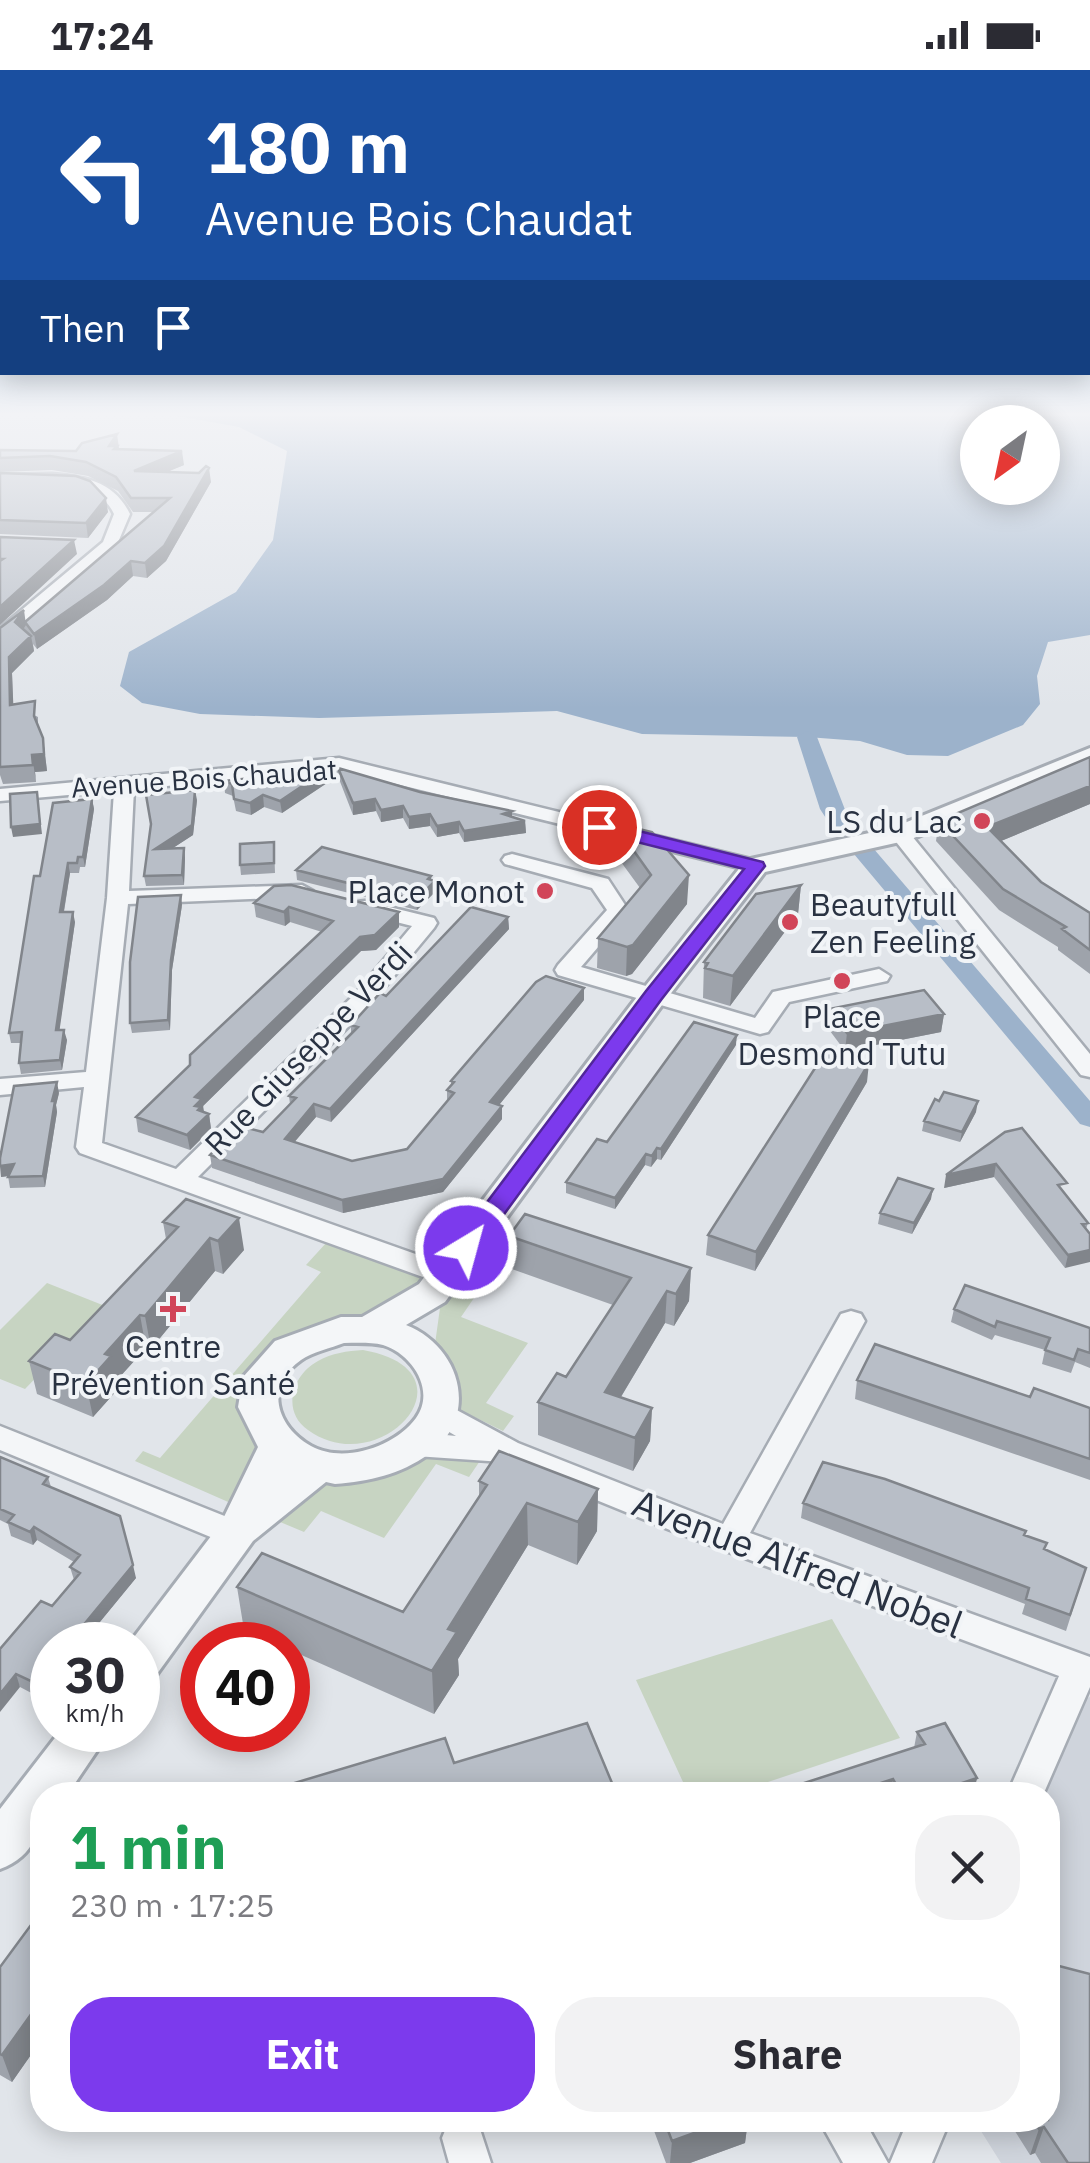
<!DOCTYPE html>
<html lang="en">
<head>
<meta charset="utf-8">
<style>
  body { margin:0; font-family:"IBM Plex Sans",sans-serif; background:#f2f2f3; color:#2b2b33; height:100vh; display:flex; flex-direction:column; font-size:38px; white-space:nowrap }
  * { box-sizing:border-box; margin:0 }
  p { font-size:32px; color:#7c7c81 }
  .icon { flex:none; width:55px; height:55px; fill:none; stroke:currentColor; stroke-width:2; stroke-linecap:round; stroke-linejoin:round }
  .map { position:relative; flex:1; overflow:hidden }
  .details { position:absolute; left:30px; top:1712px; width:1030px; height:350px; display:flex; flex-direction:column; background:#fff; border-radius:40px; box-shadow:0 5px 25px #0003 }
  .details>* { flex:none }
  .hud { position:absolute; left:0px; top:0px; width:1090px; height:305px; box-shadow:0 5px 25px #0003; background:#1a4fa0; color:#fff; overflow:hidden }
  .needle { width:65px; rotate:213deg }
  .controls { position:absolute; left:960px; top:335px; display:grid; gap:20px }
  .controls a { display:grid; place-items:center; width:100px; height:100px; border-radius:50%; background:#fff; box-shadow:0 5px 25px #0003; font-size:50px }
  .speed { position:absolute; left:30px; top:1552px; display:flex; gap:20px; font-size:50px; font-weight:700; text-align:center }
  .speed>* { display:grid; place-content:center; width:130px; height:130px; border-radius:50%; background:#fff; box-shadow:0 5px 25px #0003; line-height:1 }
  .speed small { font-size:25px; font-weight:400 }
  .speed .limit { border:15px solid #d22; background:#fff; color:#111 }
  .pin { position:absolute; display:grid; place-items:center; width:85px; height:85px; color:#fff; margin:-42px; border:5px solid #fff; border-radius:50%; box-shadow:0 2px 10px #0007 }
  .me { position:absolute; width:110px; margin:-55px; rotate:37deg; stroke-linejoin:round; filter:drop-shadow(0 0 8px #0008) }
  .turn { display:flex; align-items:center; gap:35px; height:210px; padding:0 40px; font-size:45px }
  .turn .icon { width:130px; height:130px; stroke-width:2.5 }
  .turn b { display:block; font-size:70px; line-height:85px }
  .then { display:flex; align-items:center; height:95px; padding:0 40px; background:#0003; gap:20px; font-size:38px }
  .round { display:grid; place-items:center; flex:none; width:105px; height:105px; border-radius:40px; background:#f2f2f3 }
  .summary { display:flex; align-items:center; justify-content:space-between; height:170px; padding:0 40px }
  h1 { font-size:60px; font-weight:700; line-height:75px; color:#1e9e55 }
  .cta { display:flex; gap:20px; margin-top:auto; padding:20px 40px }
  .cta a { flex:1; height:115px; border-radius:40px; background:#7c3aed; color:#fff; font-size:40px; font-weight:700; line-height:115px; text-align:center }
  .cta a+a { background:#f2f2f3; color:#2b2b33 }
  .status { display:flex; justify-content:space-between; align-items:center; height:70px; padding:0 50px; background:#fff; direction:ltr }
  .status svg { height:28px; fill:currentColor }
  .map>svg:first-child { display:block }
  .built { fill:#cfd4dc }
  .green { fill:#c7d4c2 }
  .water { fill:#9cb2cb; fill-rule:evenodd }
  .lines { fill:none; stroke-linecap:round; stroke-linejoin:round }
  .canal { fill:#9cb2cb; fill-rule:evenodd }
  .minor-casing { stroke:#a6acb4; stroke-width:5 }
  .tertiary-casing { stroke:#a6acb4; stroke-width:6 }
  .minor { fill:#f4f6f8; fill-rule:evenodd }
  .tertiary { fill:#f4f6f8; fill-rule:evenodd }
  .wall { fill:#9ea3ab }
  .shaded-wall { fill:#81858b }
  .building { fill:#b8bec7; stroke:#81858b; stroke-width:2.5 }
  .route { fill:#7c3aed; stroke:#51269a; stroke-width:2.5 }
  .poi-dot { fill:#d14559; stroke:#f1f4f7; stroke-width:4 }
  .labels { text-anchor:middle; dominant-baseline:central; stroke-width:8; stroke-linejoin:round; paint-order:stroke }
  .far-street-label { font-size:28px; fill:#293242; stroke:#f1f4f7 }
  .poi-label { font-size:32px; fill:#293242; stroke:#f1f4f7; text-anchor:end }
  .street-label { font-size:32px; fill:#293242; stroke:#f1f4f7 }
  .near-street-label { font-size:38px; fill:#293242; stroke:#f1f4f7 }
</style>
</head>
<body>
<div class="status"><b>17:24</b><svg viewBox="0 0 49 12"><path d="M0 12V9h3v3zM5 12V6h3v6zM10 12V3h3v9zM15 12V0h3v12zM26 1h20v11H26zM47 4h2v5h-2z"/></svg></div>
<div class="map">
<svg width="1090" height="2093" viewBox="0 0 1090 2093">
  <rect width="100%" height="100%" fill="#e1e5ea"/>
  <!-- built -->
  <path class="built" d="M1090,1627V2093H1001L974,2050H1048V1725H1036L1066,1634Z"/>
  <!-- green -->
  <path class="green" d="M327,1172L429,1210L371,1250L315,1255L286,1269L266,1376L235,1435L135,1391L143,1381L160,1388L321,1202L306,1195Z
    M47,1213L105,1236L25,1319L0,1309V1260Z
    M455,1220L474,1228L461,1247L528,1273L486,1333L514,1346L503,1361L456,1338C463,1309 455,1295 435,1274L440,1238Z
    M363,1280C481,1301 381,1413 308,1360C281,1341 292,1305 318,1291C332,1283 347,1281 363,1280Z
    M484,1385L469,1407L436,1394L384,1468L321,1441L304,1462L273,1449L331,1406L417,1388Z
    M832,1549L900,1668L729,1725H689L636,1610Z"/>
  <!-- water -->
  <path class="water" d="M172,345H1090V565L1048,572L1037,606L1040,634L1023,655L948,686L907,685L860,671L807,667L642,664L557,641L319,648L200,644L142,633L120,616L129,582L236,522L273,470L287,381L239,357ZM978,352H1042V418H978Z"/>
  <g class="lines">
    <!-- canal -->
    <path class="canal" d="M807,661L817,667L849,750L1090,1031V1057L1080,1054L833,759L820,739L797,667Z"/>
    <!-- minor casing -->
    <g class="minor-casing">
      <path id="minor" d="M52,404C86,407 114,411 130,444L116,477L0,572V558L103,472L114,444C95,403 38,413 0,413V405Z
        M339,688L763,792L766,796L756,802L339,700L134,719L129,821L302,815L313,821L302,827L128,834L102,1073L176,1099L355,924L412,856L357,842L354,837L357,832L365,831L434,848L437,853L434,858L371,934L198,1107L455,1198L459,1205L455,1212L445,1215L80,1083L76,1077L84,1017L0,1025V1009L86,1002L107,828L114,721L0,731V719Z
        M900,758L907,760L1090,984V1007L1081,1005L893,768V760Z
        M512,784L608,809L629,841L581,897L755,948L773,922L879,899L890,906L887,911L789,932L768,962L760,964L558,905L555,900L558,895L607,840L592,818L505,794L502,790L505,786Z
        M851,1241L861,1244L865,1251L750,1463L1090,1587V1617L1043,1725H1007L1059,1606L670,1460L503,1392L415,1386L404,1382L400,1374L404,1366L415,1362L456,1366L429,1350L425,1342L429,1334L440,1331L518,1373L723,1454L841,1244Z
        M0,1356L247,1455L252,1464L247,1473L236,1477L225,1473L0,1380Z
        M456,2050L478,2053L491,2093H449L442,2068L448,2053Z
        M819,2050H864L888,2093H843Z
        M908,2050H950L932,2093H890Z"/>
    </g>
    <!-- tertiary casing -->
    <g class="tertiary-casing">
      <path id="tertiary" d="M1090,678V694L909,770L765,802L665,931L445,1232L406,1255C460,1276 481,1346 429,1384C399,1405 370,1411 335,1414L326,1412L253,1471L154,1608L138,1614V1575H128L221,1453L258,1377L238,1337L243,1307L275,1271L341,1247H362L419,1214L643,919L746,790L892,758ZM344,1273C356,1273 371,1272 383,1275C412,1284 436,1320 416,1348C395,1377 343,1394 311,1376C276,1356 264,1316 301,1290C312,1282 331,1278 344,1273Z
        M61,1660H111L67,1725H42C42,1759 35,1786 0,1799V1739Z"/>
    </g>
    <!-- minor -->
    <use href="#minor" class="minor"/>
    <!-- tertiary -->
    <use href="#tertiary" class="tertiary"/>
  </g>
  <!-- wall -->
  <path class="wall" d="M119,378L118,379L184,395L166,402L211,412L166,491L147,508L133,506L107,530L37,579L33,574L34,581L12,603L13,634L38,647V655L43,668L47,701L35,702L36,712L3,714L0,705V558L26,552L154,442H133L118,421L88,406L52,400L0,402V380L76,381Z
    M0,403L108,442L88,468L0,464Z
    M1090,687V734L1001,771L1041,812L1090,843V904L1058,880V877L999,840L936,771L939,751Z
    M338,698L420,722L512,741V747L525,751L526,763L464,772L459,763L437,767L430,756L409,759L403,748L381,752L376,741L353,745L339,709Z
    M326,700L327,713L282,743L264,737L251,745L236,741L233,726L225,723L224,711Z
    M92,729L94,739L85,797H80L79,803H70L64,842L75,852L59,960L67,970L62,1000L21,1004L19,993L21,973H11L9,963Z
    M197,730L193,765L173,778H184L185,788L184,815L146,816L144,806Z
    M614,753L687,834L632,904L626,906L597,898L598,868L640,818L613,781Z
    M274,772L275,803L241,805L240,795Z
    M296,800L435,811L436,821L417,840L297,810Z
    M801,815L798,844L730,936L703,928L704,892Z
    M254,833L399,842V857L376,880L361,881L203,1036L204,1042L209,1044L211,1059L190,1080L138,1062L136,1047L190,995L322,862L290,852L285,856L256,847Z
    M182,835L172,900L170,960L132,963L130,953Z
    M508,847L509,859L331,1052L316,1047L294,1072L352,1091L407,1079L447,1032V1020L451,1016V1011L584,930L499,1035L502,1049L443,1122L343,1143L212,1098L210,1085L263,1062L290,1034L289,1026L351,963V955L386,926Z
    M829,939L944,944L941,962L845,981L827,957Z
    M736,975L661,1090L657,1089L651,1097L645,1095L615,1139L566,1123V1112L607,1072Z
    M867,1012L755,1201L706,1185L708,1165Z
    M59,1023L56,1035L57,1042L45,1117L10,1118L8,1106L1,1107Z
    M976,1042L960,1072L922,1061L924,1051Z
    M1005,1062L1065,1123L1088,1153L1086,1159L1065,1198L994,1107L944,1118Z
    M931,1129L912,1164L878,1154L880,1143Z
    M163,1152L244,1180L223,1204L215,1201L151,1279L146,1278L116,1311L118,1319L93,1347L37,1324L29,1291L70,1270L166,1169Z
    M509,1166L691,1198L689,1231L674,1256L665,1253L621,1327L652,1338L650,1371L633,1401L538,1365V1332L566,1307L613,1235L509,1198Z
    M954,1239L1090,1258V1298L1075,1292L1071,1303L1042,1294L1045,1280L995,1265L992,1270L951,1252Z
    M857,1310L1030,1327L1090,1338V1410L855,1329Z
    M0,1387L48,1407L51,1417L136,1508L81,1575H52V1610L39,1627L20,1617L0,1579L52,1536L74,1510L70,1497L74,1492L37,1470L33,1475L11,1466L8,1454L0,1450Z
    M479,1411L598,1419L597,1461L577,1495L528,1475L458,1589L459,1605L434,1644L288,1579V1575H278L244,1560L237,1517L403,1542L479,1427Z
    M803,1433L1025,1465L1045,1480L1086,1498L1066,1561L1022,1544L1025,1534L801,1448Z
    M917,1662L977,1708L973,1725H767L914,1678Z
    M42,1840V1969L12,2012L0,2005V1897Z
    M650,2050H748L745,2073L690,2093H666Z
    M1008,2050H1048L1090,2093H1041L1035,2083L1030,2085Z"/>
  <!-- shaded-wall -->
  <path class="shaded-wall" d="M117,364L119,378L117,380L109,376Z
    M182,381L184,395L136,415L134,401Z
    M209,398L211,412L166,491L147,508L145,493Z
    M106,428L108,442L88,468L86,453Z
    M74,470L77,484L0,555V537Z
    M131,491L133,506L107,530L37,579L34,564Z
    M24,540L26,555L18,567L15,552Z
    M31,566L34,581L12,603L14,651L10,635L9,587Z
    M43,668L47,701L35,702L36,712L32,685Z
    M326,700L327,713L282,743L280,731Z
    M1090,716V734L984,778L987,757Z
    M195,720L197,730L193,765L156,789L155,779Z
    M37,722L42,764L13,767L11,757Z
    M263,725L264,737L251,745L250,733Z
    M92,729L94,739L85,797L83,787Z
    M375,729L376,741L353,745V733Z
    M403,736V748L381,752V740Z
    M512,741V753L525,751L526,763L464,772V761Z
    M430,744V756L409,759V747Z
    M459,752V763L437,767V756Z
    M184,778L185,788L184,815L182,805Z
    M68,793L70,803L62,852L60,842Z
    M689,805L687,834L632,904L626,906L627,877Z
    M431,806L432,814L435,811L436,821L417,840L416,830Z
    M801,815L798,844L730,936L733,906Z
    M181,825L182,835L172,900L170,960L168,950L171,890Z
    M289,837L290,852L285,856L284,842Z
    M73,842L75,852L58,971L56,960Z
    M399,842V857L376,880L361,881L203,1036L204,1044H209L211,1059L190,1080L187,1065L195,1027L360,867Z
    M508,847L509,859L331,1052L330,1039Z
    M584,918V930L491,1045L490,1032Z
    M944,944L941,962L845,981L847,963Z
    M64,960L67,970L62,1000L60,990Z
    M737,965L736,975L661,1090V1079Z
    M869,993L867,1012L755,1201L756,1182Z
    M57,1012L59,1023L56,1035L57,1042L45,1117L43,1106L52,1031Z
    M978,1031L976,1042L960,1072L962,1062Z
    M314,1034L316,1047L286,1082L285,1069Z
    M502,1036V1049L443,1122L343,1143L342,1130Z
    M657,1078V1089L651,1097L652,1086Z
    M646,1084L645,1095L615,1139V1128Z
    M14,1094L16,1105L1,1107L0,1096Z
    M996,1094L994,1107L944,1118L946,1105Z
    M933,1119L931,1129L912,1164L914,1153Z
    M239,1148L244,1180L223,1204L218,1171Z
    M210,1168L215,1201L151,1279L145,1246Z
    M1090,1180V1192L1065,1198L1068,1185Z
    M691,1198L689,1231L674,1256L676,1224Z
    M667,1221L665,1253L604,1355L605,1322Z
    M140,1245L146,1278L116,1311L118,1319L93,1347L86,1314L105,1284Z
    M652,1338L650,1371L633,1401L635,1368Z
    M598,1419L597,1461L577,1495L578,1452Z
    M527,1433L528,1475L458,1589L459,1605L434,1644L432,1601L448,1559Z
    M34,1457L37,1470L33,1475L30,1462Z
    M133,1495L136,1508L81,1575H67Z
    M52,1592V1610L39,1627L35,1613Z
    M16,1604L20,1617L0,1642V1624Z
    M977,1708L973,1725H926Z
    M893,1709L890,1725H844Z
    M42,1929V1969L12,2012L2,1985Z
    M730,2050H748L745,2073L690,2093H670L672,2071Z
    M1044,2057L1035,2083L1030,2085L1039,2059Z"/>
  <!-- building -->
  <path class="building" d="M117,364L109,376H117L114,379L182,381L134,401L199,403L206,396L209,398L164,476L145,493L131,491L104,515L34,564L25,552L170,428H131L116,407L86,392L50,386L0,388V380L76,381L82,373Z
    M0,403L76,406L90,411L106,428L86,453L0,450Z
    M0,467L74,470L0,537V491L3,489H0Z
    M24,540L15,552L31,566L9,587L10,635L35,631L34,646L43,668L44,684L32,685L33,695L0,697V558Z
    M1090,687V716L987,757L1041,812L1090,843V880L1062,859L1066,857L1003,819L939,751Z
    M338,698L420,722L512,741L503,744L525,751L464,761L459,752L437,756L430,744L409,747L403,736L381,740L375,729L353,733Z
    M326,700L280,731L263,725L250,733L234,729L232,714L224,711Z
    M195,720L192,755L155,779L184,778L182,805L144,806L151,754L146,725Z
    M37,722L40,754L11,757L10,724Z
    M92,729L83,787H78L77,793H68L60,842H73L56,960H64L60,990L19,993L22,962L9,963L34,806H40L53,733Z
    M614,753L652,762L689,805L633,875L627,877L598,868L651,805Z
    M274,772V793L240,795V774Z
    M322,777L431,806L428,809L435,811L416,830L296,800Z
    M291,815L399,842L375,865L360,867L195,1027L202,1029L195,1036L201,1037L198,1040L209,1044L187,1065L136,1047L190,995V985L333,851L289,837L284,842L254,833L274,816Z
    M801,815L733,906L705,898L708,893L704,892L756,824Z
    M181,825L171,890L168,950L130,953V892L138,827Z
    M471,837L508,847L330,1039L314,1034L285,1069L352,1091L407,1079L454,1023L447,1020L454,1012L451,1011L536,912L546,906L584,918L490,1032L502,1036L443,1109L342,1130L210,1085L239,1056L263,1062L296,1028L289,1026L358,957L351,955L380,923L386,926Z
    M924,920L944,944L847,963L829,939Z
    M694,952L737,965L661,1079L657,1078L652,1086L646,1084L615,1128L566,1112L597,1069L607,1072Z
    M826,981L869,993L756,1182L708,1165Z
    M57,1012L52,1031H55L43,1106L8,1107L14,1094L0,1096V1088L14,1016Z
    M944,1022L978,1031L962,1062L924,1051L935,1029L939,1031Z
    M1022,1058L1067,1113L1058,1115L1088,1153L1082,1154L1090,1164V1180L1068,1185L996,1094L946,1105L1005,1062Z
    M898,1108L933,1119L914,1153L880,1143Z
    M186,1129L239,1148L218,1171L210,1168L145,1246L140,1245L105,1284L111,1286L86,1314L29,1291L55,1264L70,1270L178,1157L163,1152Z
    M525,1144L691,1198L676,1224L667,1221L605,1322L652,1338L635,1368L538,1332L557,1303L566,1307L631,1208L509,1166Z
    M965,1215L1090,1258V1283L1078,1279L1074,1290L1045,1280L1050,1268L997,1251L995,1257L954,1239Z
    M875,1274L1030,1327L1034,1318L1090,1338V1389L857,1310Z
    M499,1381L598,1419L578,1452L527,1433L448,1559L457,1562L432,1601L237,1517L262,1483L403,1542L487,1415L479,1411Z
    M0,1387L48,1407L43,1414L120,1446L133,1495L67,1575H52V1592L35,1613L16,1604L0,1624V1579L41,1531L52,1536L80,1503L70,1497L80,1485L34,1457L30,1462L8,1452L14,1445L0,1439Z
    M823,1392L885,1409L1026,1461L1024,1465L1047,1473L1044,1479L1086,1498L1070,1545L1026,1529L1029,1518L803,1433Z
    M587,1653L617,1725H283L281,1717L445,1668L454,1693Z
    M945,1653L977,1708L926,1725H902L893,1709L844,1725H767L925,1674L917,1662Z
    M42,1840V1929L2,1985L0,1984V1897Z
    M1059,1896L1090,1904V2093H1068L1044,2057L1039,2059L1034,2050H1048V1902Z
    M664,2050H730L672,2071Z"/>
  <!-- sky -->
  <linearGradient id="sky" x2="0" y2="1"><stop stop-color="#89b3dc"/><stop offset="0.54" stop-color="#f2f3f6"/><stop offset="1" stop-color="#f2f3f6" stop-opacity="0"/></linearGradient>
  <rect width="1090" height="638" fill="url(#sky)"/>
  <!-- route -->
  <path class="route" d="M599,751L763,792L765,796L661,930L475,1184H457L454,1178L457,1172L646,921L744,799L593,761L590,757Z"/>
  <!-- markers -->
  <g class="poi-dot">
    <circle cx="982" cy="751" r="10"/>
    <circle cx="545" cy="821" r="10"/>
    <circle cx="790" cy="852" r="10"/>
    <circle cx="842" cy="911" r="10"/>
    <path d="M168 1224h10v10h10v10h-10v10h-10v-10h-10v-10h10z"/>
  </g>
  <g class="labels">
    <!-- far-street labels -->
    <g class="far-street-label">
      <text transform="translate(204 708) rotate(-4)">Avenue Bois Chaudat</text>
    </g>
    <!-- poi labels -->
    <g class="poi-label">
      <text x="962" y="751">LS du Lac</text>
      <text x="525" y="821">Place Monot</text>
      <text x="810" y="834" text-anchor="start">Beautyfull<tspan x="810" dy="37">Zen Feeling</tspan></text>
      <text x="842" y="946" text-anchor="middle">Place<tspan x="842" dy="37">Desmond Tutu</tspan></text>
      <text x="173" y="1276" text-anchor="middle">Centre<tspan x="173" dy="37">Prévention Santé</tspan></text>
    </g>
    <!-- street labels -->
    <g class="street-label">
      <text transform="translate(308 978) rotate(-46)">Rue Giuseppe Verdi</text>
    </g>
    <!-- near-street labels -->
    <g class="near-street-label">
      <text transform="translate(798 1493) rotate(21)">Avenue Alfred Nobel</text>
    </g>
  </g>
</svg>
<div class="controls">
<a><svg class="needle" viewBox="-14 -14 28 28"><path d="M0-13l5 13h-10z" fill="#e53935"/><path d="M0 13l5-13h-10z" fill="#7c7c81"/></svg></a>
</div>
<div class="speed"><div>30<small>km/h</small></div><div class="limit">40</div></div>
<div class="pin" style="left:599px;top:757px;background:#d93025"><svg class="icon" aria-label="arrive" viewBox="0 0 24 24"><path d="M6 21V4h12l-3 4 3 4H6"/></svg></div>
<svg class="me" style="left:466px;top:1178px" viewBox="-20 -20 40 40"><circle r="17" fill="#7c3aed" stroke="#fff" stroke-width="3"/><path d="M0-11L8 9 0 5-8 9z" fill="#fff"/></svg>
<div class="hud">
<div class="turn"><svg class="icon" aria-label="left" viewBox="0 0 24 24"><path d="M17 20v-9H6M10 6l-5 5 5 5"/></svg><div><b>180 m</b>Avenue Bois Chaudat</div></div>
<div class="then">Then<svg class="icon" aria-label="arrive" viewBox="0 0 24 24"><path d="M6 21V4h12l-3 4 3 4H6"/></svg></div>
</div>
<section class="details">
<div class="summary"><div><h1>1 min</h1><p>230 m · 17:25</p></div><a class="round"><svg class="icon" aria-label="close" viewBox="0 0 24 24"><path d="M6 6l12 12M18 6L6 18"/></svg></a></div>
<div class="cta"><a>Exit</a><a>Share</a></div>
</section>
</div>
</body>
</html>
